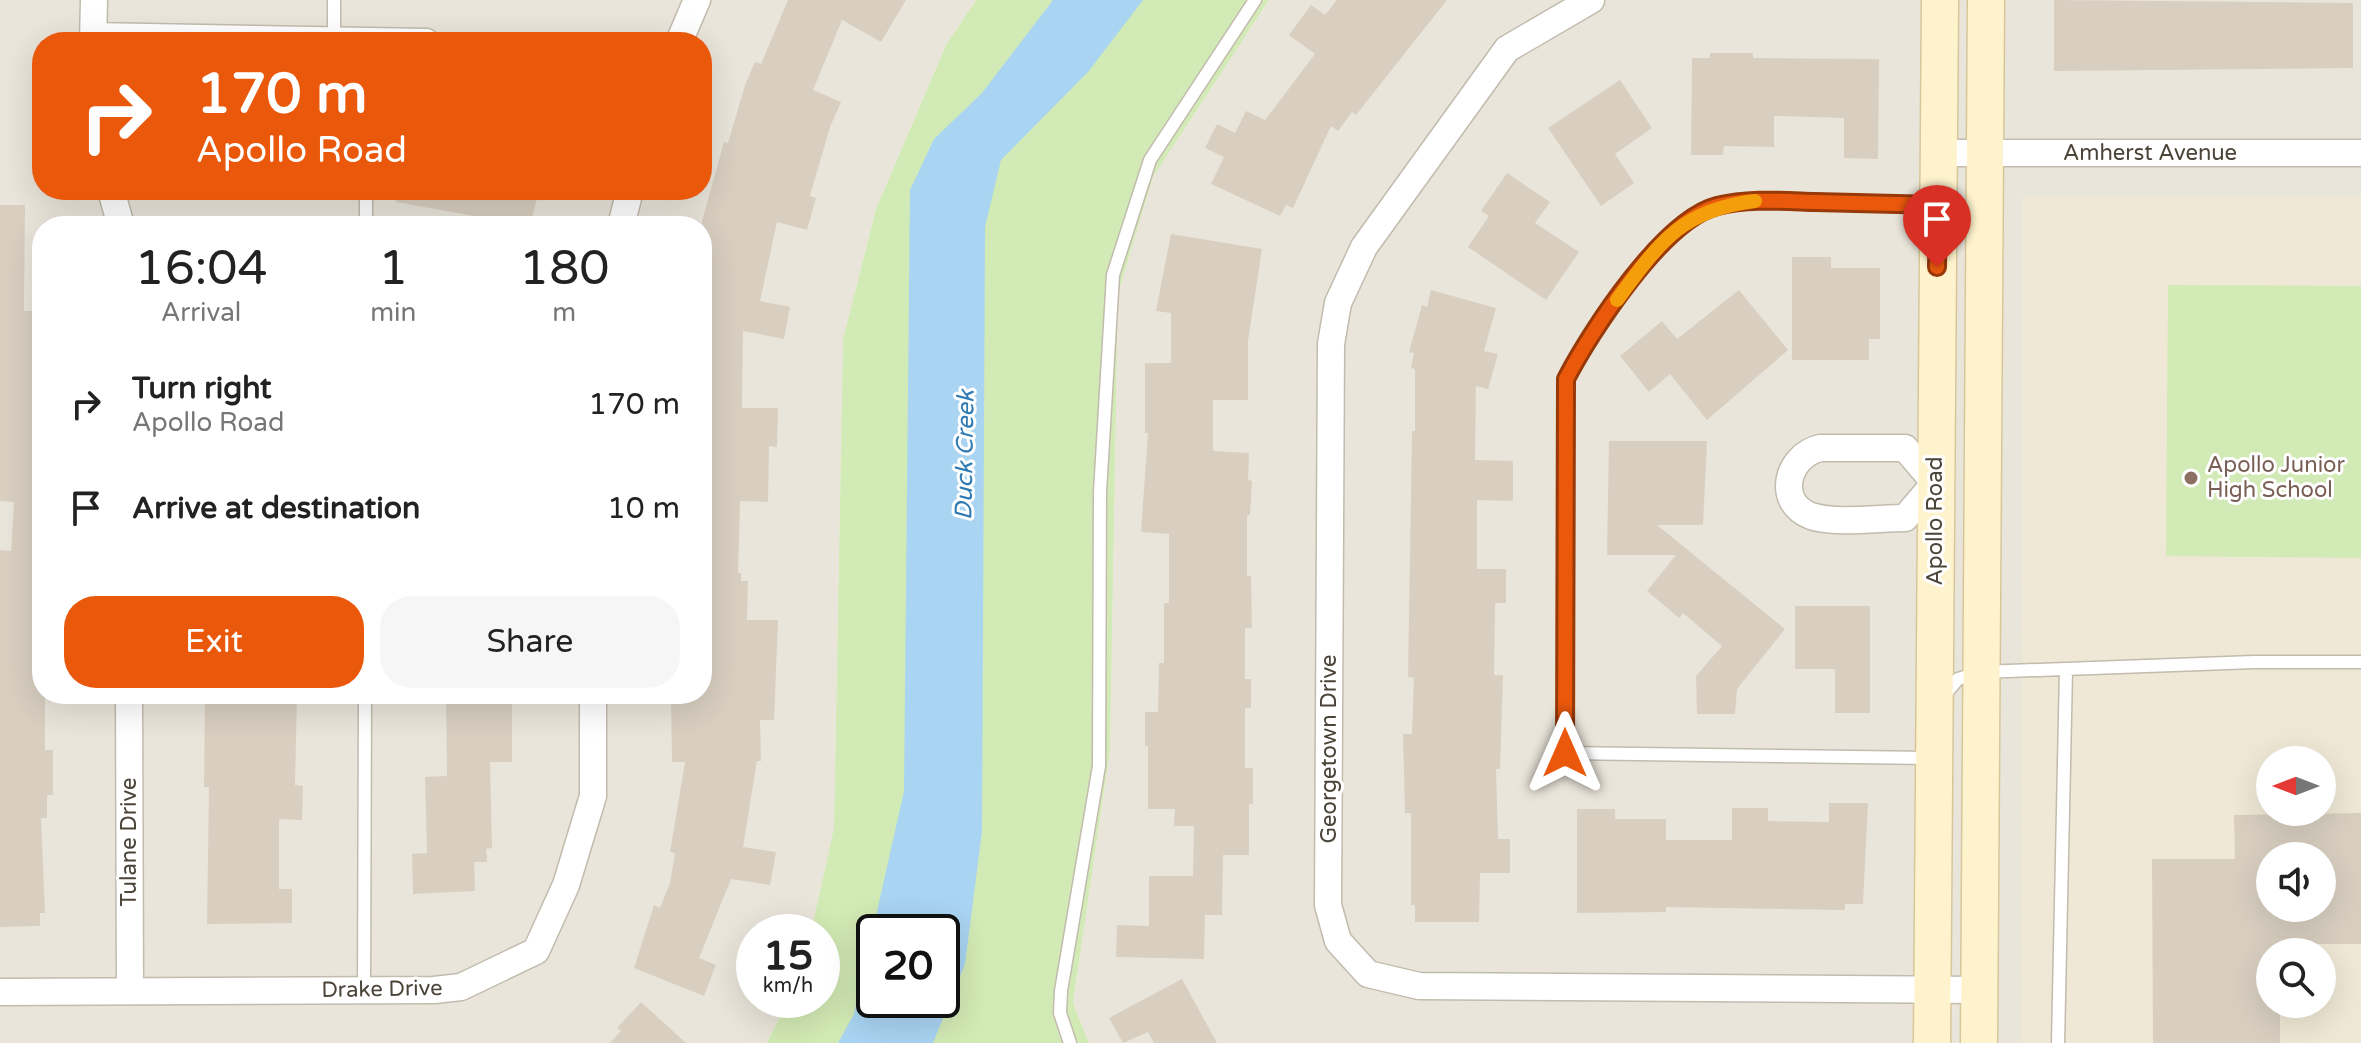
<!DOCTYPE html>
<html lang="en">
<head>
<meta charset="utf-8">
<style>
  body { margin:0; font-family:"Varela Round",sans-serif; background:#f6f6f6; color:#222; height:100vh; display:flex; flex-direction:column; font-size:30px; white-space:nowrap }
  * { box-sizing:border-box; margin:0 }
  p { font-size:26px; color:#767676 }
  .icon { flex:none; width:44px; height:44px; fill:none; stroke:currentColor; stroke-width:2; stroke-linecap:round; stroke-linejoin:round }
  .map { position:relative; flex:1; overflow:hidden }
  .sheet { position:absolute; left:32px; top:216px; width:680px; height:488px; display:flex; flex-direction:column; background:#fff; border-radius:32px; box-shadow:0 8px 32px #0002 }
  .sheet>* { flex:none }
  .hud { position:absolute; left:32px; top:32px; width:680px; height:168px; border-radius:32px; box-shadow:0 8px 32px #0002; background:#ea580c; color:#fff; overflow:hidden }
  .needle { width:52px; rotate:270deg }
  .fabs { position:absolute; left:2256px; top:746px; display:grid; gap:16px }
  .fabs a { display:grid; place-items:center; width:80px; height:80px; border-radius:50%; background:#fff; box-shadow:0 8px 32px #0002; font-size:40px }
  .speed { position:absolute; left:736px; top:914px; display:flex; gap:16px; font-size:40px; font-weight:700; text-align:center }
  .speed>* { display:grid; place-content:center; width:104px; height:104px; border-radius:50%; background:#fff; box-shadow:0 8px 32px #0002; line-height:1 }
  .speed small { font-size:20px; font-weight:400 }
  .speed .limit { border:4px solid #111; border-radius:12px; background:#fff; color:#111 }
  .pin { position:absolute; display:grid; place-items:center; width:68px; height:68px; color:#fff; margin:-82px -34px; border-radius:50% 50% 50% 0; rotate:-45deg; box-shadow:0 0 8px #0007 }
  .pin .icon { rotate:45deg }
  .me { position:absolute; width:88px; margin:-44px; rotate:0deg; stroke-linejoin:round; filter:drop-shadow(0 0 6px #0008) }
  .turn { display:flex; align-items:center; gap:28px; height:168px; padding:0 32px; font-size:36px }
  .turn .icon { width:104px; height:104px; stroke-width:2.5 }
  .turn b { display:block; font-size:56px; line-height:68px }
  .eta { display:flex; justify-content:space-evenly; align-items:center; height:136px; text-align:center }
  .eta b { font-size:48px; font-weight:600; line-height:56px }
  .cta { display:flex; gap:16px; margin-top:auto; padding:16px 32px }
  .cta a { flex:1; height:92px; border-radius:32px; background:#ea580c; color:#fff; font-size:32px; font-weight:600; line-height:92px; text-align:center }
  .cta a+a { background:#f6f6f6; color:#222 }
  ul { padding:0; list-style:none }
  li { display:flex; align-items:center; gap:24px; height:104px; padding:0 32px }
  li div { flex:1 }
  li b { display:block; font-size:30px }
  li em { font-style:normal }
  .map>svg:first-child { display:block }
  .residential { fill:#eae5da; fill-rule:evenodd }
  .education { fill:#efe8d6; fill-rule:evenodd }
  .green { fill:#d2eab5; fill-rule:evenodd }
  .water { fill:#a9d4f2; fill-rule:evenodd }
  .building { fill:#d8cfc1; fill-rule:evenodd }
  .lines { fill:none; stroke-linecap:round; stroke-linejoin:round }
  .lane-casing { stroke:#c2bbae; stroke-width:15 }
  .street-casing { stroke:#c2bbae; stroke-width:29 }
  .secondary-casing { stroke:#d6c79b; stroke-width:39 }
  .lane { stroke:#fff; stroke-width:12 }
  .street { stroke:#fff; stroke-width:26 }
  .secondary { stroke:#fff3cd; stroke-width:36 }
  .route-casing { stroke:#983908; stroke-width:20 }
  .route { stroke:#ea580c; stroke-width:14 }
  .slow { stroke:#f59e0b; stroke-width:14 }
  .education-dot { fill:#8d6e63; stroke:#fff; stroke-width:3 }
  .labels { text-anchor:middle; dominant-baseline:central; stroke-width:6; stroke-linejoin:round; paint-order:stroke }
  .street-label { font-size:22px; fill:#4b4439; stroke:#fff }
  .education-label { font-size:22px; fill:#785e54; stroke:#fff; text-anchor:start }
  .water-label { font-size:24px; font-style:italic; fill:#2e7ab2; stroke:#fff }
</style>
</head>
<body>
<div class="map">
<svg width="2361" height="1043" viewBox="0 0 2361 1043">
  <rect width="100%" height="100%" fill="#f6f3ec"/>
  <!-- residential -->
  <path class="residential" d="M0,0H976L946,45L876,209L843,339L834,828L811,932H754V1000H788L767,1043H0ZM42,42H702V190H42ZM42,226H702V694H42Z
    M1269,0H2361V1043H1089L1073,1003L1110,751L1118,294L1153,177ZM2270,760H2322V812H2270ZM2270,856H2322V908H2270ZM2270,952H2322V1004H2270Z"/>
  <!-- education -->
  <path class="education" d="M2022,196L2361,197V1043H2021ZM2270,760H2322V812H2270ZM2270,856H2322V908H2270ZM2270,952H2322V1004H2270Z"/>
  <!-- green -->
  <path class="green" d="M976,0H1269L1153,177L1118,294L1110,751L1073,1003L1089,1043H767L788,1000H822V932H811L834,828L843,339L876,209L946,45ZM874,932H942V1000H874Z
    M2168,285L2361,286V558L2166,556Z"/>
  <!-- water -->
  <path class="water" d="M1053,0H1143L1088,72L1001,160L985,227L982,831L965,964L933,1043H838L854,1014L904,791L910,190L934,139L982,93ZM874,932H942V1000H874Z"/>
  <!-- building -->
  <path class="building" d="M788,0H906L881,42L842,20L813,90L841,102L830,127L810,196L816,198L807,230L777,222L760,301L790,307L784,339L743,331L742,408H778L777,447L769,446L768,502L740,501L738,573H741V581H748L747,620H778L774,720H760L761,761H757L743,847L776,852L770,885L731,879L699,958L716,965L704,996L634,968L654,905L660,908L670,883L675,853L670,852L685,762H672L671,696L702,694V221L724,142L728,143L745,85L755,62L761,64Z
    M1337,0H1447L1356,115L1352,112L1338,131L1331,126L1293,208L1286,205L1280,216L1211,184L1224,157L1205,148L1217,124L1235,133L1246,111L1265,120L1315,54L1289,35L1311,5L1325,15Z
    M2054,0L2353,3V68L2054,71Z
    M1710,53H1753V58L1879,59L1878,159L1844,158V118L1774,116V147L1724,146L1723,155H1691L1692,58H1710Z
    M1620,80L1652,128L1615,154L1634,183L1601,206L1548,128Z
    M1507,173L1550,202L1535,223L1579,252L1546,300L1468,247L1489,216L1481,211Z
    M397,190H539L530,226L396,202Z
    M0,205H25L24,311H42V694H45V750H53V795H47V818H41L45,913H40V926L0,927V550L11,551L14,502L0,501Z
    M1171,234L1262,249L1248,341V400H1213V451L1249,453L1248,480L1252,481L1250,515H1247V576H1251L1252,628H1245V679H1251V708H1245V768H1253V804H1249V855H1223L1222,915H1205L1204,959L1116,957L1117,925L1149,926V876H1193L1194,826H1174L1175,809H1148V746H1145V712H1158L1159,663H1164V603H1169V534L1141,532L1148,433H1145V363H1171V313L1156,311Z
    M1792,257H1831V268H1880V339H1869V360H1792Z
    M1431,290L1496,308L1484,351L1498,354L1488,389L1476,386L1475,460L1513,461V501L1477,500V569H1506V603H1495L1494,675H1503L1500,769H1496L1498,839H1510V873H1480L1479,922H1415V905H1411V813H1405L1403,734H1412L1414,678L1408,677L1412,431H1415V369L1411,368L1414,353L1409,352L1422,305L1427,307Z
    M1739,290L1788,350L1707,420L1670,374L1649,392L1620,356L1662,321L1677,339Z
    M1609,441H1707L1703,525H1657L1785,629L1737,689L1735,714H1697L1696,676L1722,646L1683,613L1679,618L1647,591L1676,555H1607Z
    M1795,606H1870V713H1835V669H1795Z
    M205,694H297L295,785L303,786L302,820L279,819V889H292V923L207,924L209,787H204Z
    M446,694H512V762H490L492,848L486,849L487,862H474L475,891L413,894L412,854L427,853L425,777L447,776Z
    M1829,803H1868L1863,904H1845V910L1666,907V912L1577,913V809H1615V819H1666V840H1732V808H1768V821L1829,822Z
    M2361,813V944H2280V952H2270V1004H2280V1043H2153L2152,859H2235L2234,815ZM2270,856H2322V908H2270Z
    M1182,979L1217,1043H1154L1148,1032L1123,1043L1109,1018Z
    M641,1002L686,1043H610L621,1031L617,1028Z"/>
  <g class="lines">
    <!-- lane casing -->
    <g class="lane-casing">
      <path id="lane" d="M334,0V39
        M366,226V190
        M1942,698L1958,679L1982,672L2254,662H2361
        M1930,758L1565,753L1566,379C1592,330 1661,224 1715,207C1743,198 1776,201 1806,202C1848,203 1891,204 1933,205
        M364,990L365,694
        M1070,1043L1060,1013L1061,991L1099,766L1100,492L1113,275L1150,160L1255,0
        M2058,1043L2066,670"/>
    </g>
    <!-- street casing -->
    <g class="street-casing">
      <path id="street" d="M1591,0L1507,49L1364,247L1338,303L1331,344L1328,905L1338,941L1368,974L1419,986L1979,990
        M93,36L426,42
        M93,42L94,0
        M679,42L697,0
        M1939,153H2361
        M111,190L121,226
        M621,226L630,190
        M1820,448H1905L1935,483L1905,518C1880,518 1833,524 1811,516C1775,502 1787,456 1820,448Z
        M129,694L130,991
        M0,992L434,990L461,987L536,951L566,885L593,796V694"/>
    </g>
    <!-- secondary casing -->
    <g class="secondary-casing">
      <path id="secondary" d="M1932,1043L1940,0
        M1979,1043L1986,0"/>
    </g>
    <!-- lane -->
    <use href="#lane" class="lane"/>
    <!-- street -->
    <use href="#street" class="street"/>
    <!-- secondary -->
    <use href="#secondary" class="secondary"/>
  </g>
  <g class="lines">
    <!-- route casing -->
    <g class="route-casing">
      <path id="route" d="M1565,753L1566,379C1591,331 1663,220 1717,206C1749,198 1783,201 1815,202C1856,203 1897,204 1938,205L1937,267"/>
    </g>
    <!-- route -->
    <use href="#route" class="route"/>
    <!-- slow -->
    <path class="slow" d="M1617,300C1660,242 1681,210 1755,201"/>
  </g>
  <!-- markers -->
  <circle class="education-dot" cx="2191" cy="478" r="8"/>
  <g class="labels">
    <!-- street labels -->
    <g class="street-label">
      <text x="2150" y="153">Amherst Avenue</text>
      <text transform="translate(1935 521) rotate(-90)">Apollo Road</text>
      <text transform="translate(1329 749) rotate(-90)">Georgetown Drive</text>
      <text transform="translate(129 842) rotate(-90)">Tulane Drive</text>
      <text transform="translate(382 989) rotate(-1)">Drake Drive</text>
    </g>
    <!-- education labels -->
    <g class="education-label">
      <text x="2207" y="465">Apollo Junior<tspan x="2207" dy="25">High School</tspan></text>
    </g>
    <!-- water labels -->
    <g class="water-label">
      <text transform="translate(965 455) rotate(-89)">Duck Creek</text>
    </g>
  </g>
</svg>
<div class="fabs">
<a><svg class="needle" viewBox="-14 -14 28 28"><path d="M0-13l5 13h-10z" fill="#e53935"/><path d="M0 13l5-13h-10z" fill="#767676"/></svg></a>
<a><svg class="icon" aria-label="sound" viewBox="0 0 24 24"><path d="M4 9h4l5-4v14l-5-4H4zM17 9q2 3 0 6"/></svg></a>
<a><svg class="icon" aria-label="search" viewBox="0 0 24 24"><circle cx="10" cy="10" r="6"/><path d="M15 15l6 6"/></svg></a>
</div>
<div class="speed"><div>15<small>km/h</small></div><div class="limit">20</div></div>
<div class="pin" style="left:1937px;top:267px;background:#d93025"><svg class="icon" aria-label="arrive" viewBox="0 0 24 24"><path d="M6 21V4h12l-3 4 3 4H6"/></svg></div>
<svg class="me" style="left:1565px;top:753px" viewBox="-20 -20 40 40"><path d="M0-17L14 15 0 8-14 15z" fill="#ea580c" stroke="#fff" stroke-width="4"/></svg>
<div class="hud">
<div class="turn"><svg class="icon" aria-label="right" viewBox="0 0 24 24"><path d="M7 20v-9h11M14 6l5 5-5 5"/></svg><div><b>170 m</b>Apollo Road</div></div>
</div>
<section class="sheet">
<div class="eta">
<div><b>16:04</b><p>Arrival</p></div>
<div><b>1</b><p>min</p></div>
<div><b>180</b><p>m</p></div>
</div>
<ul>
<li><svg class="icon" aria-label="right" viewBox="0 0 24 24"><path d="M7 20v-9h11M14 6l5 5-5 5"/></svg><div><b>Turn right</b><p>Apollo Road</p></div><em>170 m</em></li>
<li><svg class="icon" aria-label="arrive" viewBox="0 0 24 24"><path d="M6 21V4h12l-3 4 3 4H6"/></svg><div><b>Arrive at destination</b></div><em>10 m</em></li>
</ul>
<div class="cta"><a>Exit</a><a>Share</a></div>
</section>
</div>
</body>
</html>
